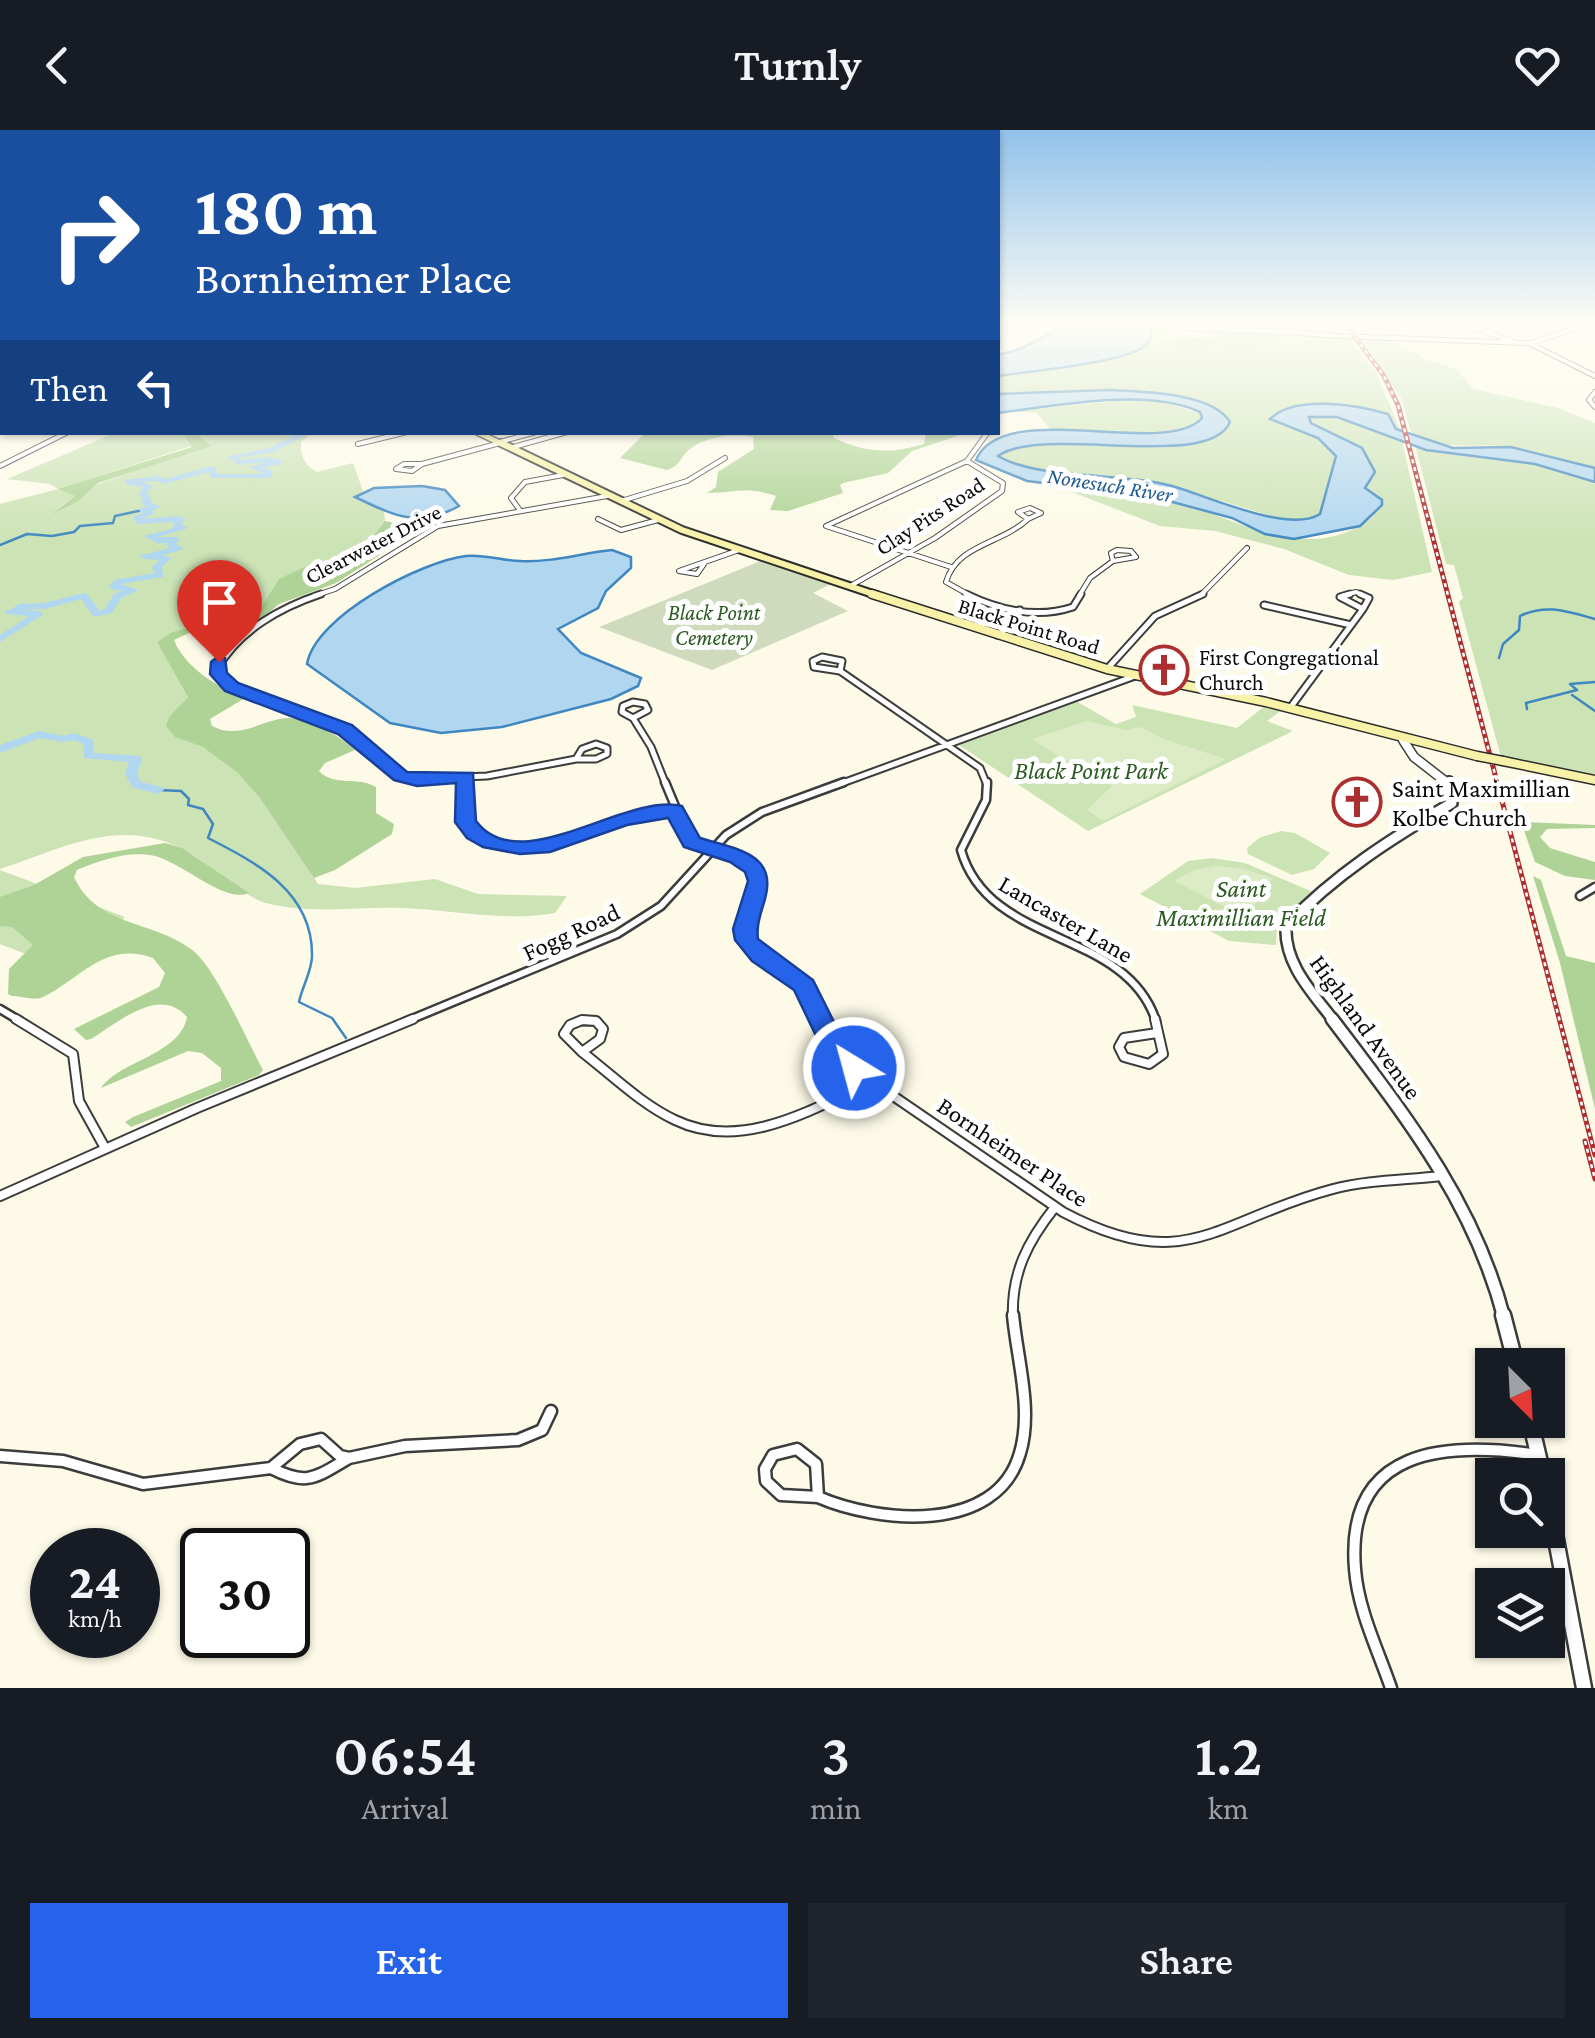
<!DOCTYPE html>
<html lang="en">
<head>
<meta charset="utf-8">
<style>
  body { margin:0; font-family:"Crimson Pro",serif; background:#20242c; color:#f1f3f6; height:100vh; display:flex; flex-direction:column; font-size:38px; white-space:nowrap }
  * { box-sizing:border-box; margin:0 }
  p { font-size:32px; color:#9ea1a6 }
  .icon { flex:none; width:55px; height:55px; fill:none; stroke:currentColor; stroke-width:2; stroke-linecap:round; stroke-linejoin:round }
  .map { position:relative; height:1558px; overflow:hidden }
  .panel { display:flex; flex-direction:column; background:#171b24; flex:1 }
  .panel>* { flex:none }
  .banner { position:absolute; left:0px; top:0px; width:1000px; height:305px; box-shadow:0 2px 8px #0004; background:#1a4fa0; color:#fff; overflow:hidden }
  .needle { width:65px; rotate:156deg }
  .fabs { position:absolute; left:1475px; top:1218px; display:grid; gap:20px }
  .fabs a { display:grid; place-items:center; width:90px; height:90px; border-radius:0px; background:#171b24; box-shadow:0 2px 8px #0004; font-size:50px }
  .speed { position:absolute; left:30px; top:1398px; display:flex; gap:20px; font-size:50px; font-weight:700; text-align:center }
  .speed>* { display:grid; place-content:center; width:130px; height:130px; border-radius:50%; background:#171b24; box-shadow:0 2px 8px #0004; line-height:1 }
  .speed small { font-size:25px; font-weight:400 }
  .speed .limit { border:5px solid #111; border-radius:15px; background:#fff; color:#111 }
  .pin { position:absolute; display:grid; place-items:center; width:85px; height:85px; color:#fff; margin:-102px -42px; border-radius:50% 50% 50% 0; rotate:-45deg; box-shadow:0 0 10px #0007 }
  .pin .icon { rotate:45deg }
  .me { position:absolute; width:110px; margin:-55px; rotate:323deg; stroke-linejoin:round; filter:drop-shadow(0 0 8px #0008) }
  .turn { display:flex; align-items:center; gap:35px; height:210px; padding:0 30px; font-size:45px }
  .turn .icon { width:130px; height:130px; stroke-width:2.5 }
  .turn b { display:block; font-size:70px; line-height:85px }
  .then { display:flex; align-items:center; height:95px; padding:0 30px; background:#0003; gap:20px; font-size:38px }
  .eta { display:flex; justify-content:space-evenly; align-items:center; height:170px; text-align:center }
  .eta b { font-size:60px; font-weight:600; line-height:70px }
  .cta { display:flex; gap:20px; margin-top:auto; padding:20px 30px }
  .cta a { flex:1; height:115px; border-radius:0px; background:#2563eb; color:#fff; font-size:40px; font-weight:600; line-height:115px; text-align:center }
  .cta a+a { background:#20242c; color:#f1f3f6 }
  header { display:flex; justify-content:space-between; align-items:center; height:130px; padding:0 30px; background:#171b24; font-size:45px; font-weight:600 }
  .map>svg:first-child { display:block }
  .green { fill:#cce3b6 }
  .forest { fill:#afd396 }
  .cemetery { fill:#d0dbbd }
  .pitch { fill:#ddebc7 }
  .water { fill:#b1d6f0; stroke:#3f87c0; stroke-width:2.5 }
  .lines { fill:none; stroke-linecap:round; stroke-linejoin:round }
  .stream { stroke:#3f87c0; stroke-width:2.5 }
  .river { fill:#b1d6f0; fill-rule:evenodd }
  .minor-far4-casing { stroke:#3c3c3c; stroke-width:6 }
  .minor-far3-casing { stroke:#3c3c3c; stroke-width:9 }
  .minor-far2-casing { stroke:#3c3c3c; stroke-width:11 }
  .minor-far1-casing { stroke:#3c3c3c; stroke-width:12 }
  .minor-casing { stroke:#3c3c3c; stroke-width:15 }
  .tertiary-far3-casing { stroke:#3c3c3c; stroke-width:11 }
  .tertiary-far2-casing { stroke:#3c3c3c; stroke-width:14 }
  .tertiary-far1-casing { stroke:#3c3c3c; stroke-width:16 }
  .tertiary-casing { stroke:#3c3c3c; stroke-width:19 }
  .secondary-far2-casing { stroke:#2b2b2b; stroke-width:8 }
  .secondary-far1-casing { stroke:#2b2b2b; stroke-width:10 }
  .secondary-casing { stroke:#2b2b2b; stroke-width:11 }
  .minor-far4 { stroke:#fff; stroke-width:4 }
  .minor-far3 { stroke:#fff; stroke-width:5 }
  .minor-far2 { stroke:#fff; stroke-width:6 }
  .minor-far1 { stroke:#fff; stroke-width:8 }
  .minor { stroke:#fff; stroke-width:10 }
  .tertiary-far3 { stroke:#fff; stroke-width:8 }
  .tertiary-far2 { stroke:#fff; stroke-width:9 }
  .tertiary-far1 { stroke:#fff; stroke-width:11 }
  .tertiary { stroke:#fff; stroke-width:14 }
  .secondary-far2 { stroke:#f8f2a8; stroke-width:5 }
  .secondary-far1 { stroke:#f8f2a8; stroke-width:6 }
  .secondary { stroke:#f8f2a8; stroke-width:8 }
  .rail-casing { stroke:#ac2f30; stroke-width:5 }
  .rail { stroke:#fff; stroke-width:2.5; stroke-dasharray:4; stroke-linecap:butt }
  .secondary-bridge-casing { stroke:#2b2b2b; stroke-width:11; stroke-linecap:butt }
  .secondary-bridge { stroke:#f8f2a8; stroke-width:8 }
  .route { fill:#2563eb; stroke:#184099; stroke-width:2.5 }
  .labels { text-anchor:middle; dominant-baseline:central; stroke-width:10; stroke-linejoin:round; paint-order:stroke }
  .far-water-label { font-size:22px; font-style:italic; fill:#1f5a8e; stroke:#fff }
  .far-street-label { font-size:22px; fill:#090909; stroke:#fff }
  .far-park-label { font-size:22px; font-style:italic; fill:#2b5a21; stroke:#fff }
  .far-poi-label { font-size:22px; fill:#090909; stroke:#fff; text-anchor:start }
  .park-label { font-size:25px; font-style:italic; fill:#2b5a21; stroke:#fff }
  .poi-label { font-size:25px; fill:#090909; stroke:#fff; text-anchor:start }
  .street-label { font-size:25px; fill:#090909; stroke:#fff }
</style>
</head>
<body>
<header><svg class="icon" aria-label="back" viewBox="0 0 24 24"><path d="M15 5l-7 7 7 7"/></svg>Turnly<svg class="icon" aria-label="heart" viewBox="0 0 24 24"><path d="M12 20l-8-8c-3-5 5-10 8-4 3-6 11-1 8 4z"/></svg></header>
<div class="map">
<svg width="1595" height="1558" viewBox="0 0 1595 1558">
  <rect width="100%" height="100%" fill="#fdfae8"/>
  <!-- green -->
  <path class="green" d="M1147,195H1168V204L1159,209L1166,215L1223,219L1286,203L1349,208L1377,244L1400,300L1396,299L1393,289L1295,279L1316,307L1341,324L1321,385L1300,391L1281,389L1222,371L1025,337L998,326C1051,292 1175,341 1226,300L1229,292C1204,246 1046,262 998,264V245Z
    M1361,208L1391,210L1428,230L1456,239L1473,259L1558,278L1595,293V340C1569,335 1545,322 1519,318C1480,311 1447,324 1411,302L1402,270Z
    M1117,271L1164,272L1202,284L1203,289C1173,315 1089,302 1051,300L1037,283L1016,281Z
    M1317,285L1345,289L1402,311L1432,442L1393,450L1349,445L1284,419L1215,401L1160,396L1059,357C1090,359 1121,360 1152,365C1222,378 1306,443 1373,386C1370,349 1333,315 1308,289Z
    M115,303H183L194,315L59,359L75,366L56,380L98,354L210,314L196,303L293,302L309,305L301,312C300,325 305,336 317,342L353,333L367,372L384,381L385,391L367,414L330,432L261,478L172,502L157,512L187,559L188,567L175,582L185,611C247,625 287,705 318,754L355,758L435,749L478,764L567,766L555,783C502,792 455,780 403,778C356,776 313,785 266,773C247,768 214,739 196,727C127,682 69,716 0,739V374L58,359L50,354L7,349Z
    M1415,315L1431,321L1537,333L1595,349V646L1501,627L1459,472L1463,468L1454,435L1446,434Z
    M1076,571L1116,594L1136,587L1132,575L1237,598L1265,576L1282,580L1267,591L1293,601L1088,701L959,615Z
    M1281,701L1295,703L1330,723L1314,739L1292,745L1248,724L1247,718L1259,708Z
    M1212,728L1245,733L1313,762L1277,793L1276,815L1229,811L1140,764L1188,731Z
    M0,740L125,787L72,842L0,814Z"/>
  <!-- forest -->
  <path class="forest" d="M1203,195H1283L1295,201L1252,218L1177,217L1159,211L1222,206L1201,199L1205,197Z
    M183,303H196L212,316L98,353L77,372L52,384L75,366L58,359L192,317Z
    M645,303H832L834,308C865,323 891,324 924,314L926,303H966L912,321L888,343L843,353L840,355L843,363L788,381L770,380L776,366C747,356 734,363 707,363L716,357L718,342L754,319L753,307C733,303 699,306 684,325C678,333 678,336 667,340L620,328Z
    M385,391L395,393L393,403L398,409L397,414L336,453L279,474L252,497L191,502L174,510C185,538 218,557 245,568L210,589L212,596C240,611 263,588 290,588C309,589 342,607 355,620L325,633L319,641C334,657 358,646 376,657V683L394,694L392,704L335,740L314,748L260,668L237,642L203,617L175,607L166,596L169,587L188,567L157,512L172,502L261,478L279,449L309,435L349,426L367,414Z
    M1521,692L1595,695V698L1547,699L1540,707L1550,718L1595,732V750L1565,746L1535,732Z
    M165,713L182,718L249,763C225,774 183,733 155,726C130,720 100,730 77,740L74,747C97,797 152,790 191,819C215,836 247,911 263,940L259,945L131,997L125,992L133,987L221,951V938L202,923L188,921L101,958C119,931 180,925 187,887C160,855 119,892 91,909L86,910L74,899L159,857L165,843L153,828C105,810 79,850 43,867C35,871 21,866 12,866L8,864L9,839L33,815L12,797L0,796V767L34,755L83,727Z
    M1533,746L1541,750L1566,826L1595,833V979L1560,833Z"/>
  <!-- cemetery -->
  <path class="cemetery" d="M763,430L835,452L813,463L848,481L712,540L599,497Z"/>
  <!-- pitch -->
  <path class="pitch" d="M1087,591L1126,600L1141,597L1161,608L1226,629L1103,691L1087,680L1112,656C1085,638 1058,628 1032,609Z
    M1216,736L1244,739L1272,748L1263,767L1246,782L1233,781L1174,751L1194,740Z"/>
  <!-- water -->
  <path class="water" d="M1070,195H1151C1152,204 1152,210 1145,216C1124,233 1029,241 998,246V224C1022,223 1045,203 1070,195Z
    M1110,260C1142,262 1212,262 1230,292C1209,342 1043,294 998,326C1038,350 1122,342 1172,356C1208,366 1289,404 1320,384L1336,326L1318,308L1270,289C1295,264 1357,275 1388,284L1396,299L1453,318L1511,317L1595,338V352L1535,334L1426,320L1337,287H1309L1311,293L1362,318L1375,342L1365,358L1382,370V375L1360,396L1294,409L1265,404L1232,388L1150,366L1027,351L976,330C1002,267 1166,329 1202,288L1200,282C1147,257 1054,276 998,283V264Z
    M422,356L445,360L459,376C418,399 393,385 355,367L374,358Z
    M612,420L631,427V438L606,461L598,478L558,499L581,523L641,548L638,556L611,569L502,597L441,603L390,593L307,534C315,486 422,431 466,426C485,424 502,431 520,431C549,433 582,423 612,420Z"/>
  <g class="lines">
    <!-- stream -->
    <path class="stream" d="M0,415L27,404L52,406L74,402L80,396L113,393L115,386L143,380
      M1499,528L1503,514L1519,500L1520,486C1546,473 1569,482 1595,489
      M1572,565L1595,581
      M1527,579L1526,573L1577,560L1570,554L1595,552
      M158,660L181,661L189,669L188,675L203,679L213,694L208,708C257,733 313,762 312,826C312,841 302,857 299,872L332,888L346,908"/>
    <!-- river -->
    <path class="river" d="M283,302H296L304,306L274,322L238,328L241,330L264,327L281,330V334L262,338L271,340L272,348H211L209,342L164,354L157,351L143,352L153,356L147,363L151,369L150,372L161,377L152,381L155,383L143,389L180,386L184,389L182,395L189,398L157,407H178L179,409L176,414L184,419L163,425L171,428L162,437L163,447L120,454L139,460L121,468L112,483L94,487L81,469L45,479L23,480L39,481L44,484L0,512V505L29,486L7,484L5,482L20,474L44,473L84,463L87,464L100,481L105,479L114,464L122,461L111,459L109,457L114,450L155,443L152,437L159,430L144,429L139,426L170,418L166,415L168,413H157L144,406L174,398V392L138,394L133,387L142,383L139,380L140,378L147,377L141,373L143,369L139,363L143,357L125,354V350L159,346L165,349L212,336L216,338L217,344H264L249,337L267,332L240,335L227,327L269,318L293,306Z
      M39,601L63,606L75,603L93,610L94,623L140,626L142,629L137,644L141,652L162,657L164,660L158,664L132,657L125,644L129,632L84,628L83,614L74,610L63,612L40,608L0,623V615Z"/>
    <!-- minor-far4 casing -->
    <g class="minor-far4-casing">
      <path id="minor-far4" d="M1274,195L1289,202L1337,206L1529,213L1595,246
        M1478,196L1483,201L1465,197Z
        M1184,198L1284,202
        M1483,201L1512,211
        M1532,213L1584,195
        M1595,262L1589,270L1595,277
        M500,312L536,302
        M358,314L407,302
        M510,318L567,302
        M404,334H422L412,341L396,339Z
        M422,334L500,313
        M0,336L68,302
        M621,371L687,351L725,328
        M1030,378L1041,383L1028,389L1018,382Z
        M519,379L511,368L525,352L563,345
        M598,389L621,400L658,390
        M1117,420L1131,421L1136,427L1113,431L1111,423Z
        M704,434L697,444L679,441L739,420
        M951,437L826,396L967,331
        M852,455L935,408L1002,361L1003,353L967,331L988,302
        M314,466L335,459L438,396L607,366
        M971,466L946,452C957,414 1002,414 1028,389
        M1079,466L1090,448L1113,431
        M1200,466L1247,418
        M1342,466L1356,462L1365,466"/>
    </g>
    <!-- minor-far3 casing -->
    <g class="minor-far3-casing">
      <path id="minor-far3" d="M321,464C282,477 239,500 218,538L220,547L232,557L334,594L355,606L393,642L415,649L487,646L576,629
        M966,464C999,480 1037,489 1073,477L1081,464
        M1350,464L1340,467L1363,479L1369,468L1360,464
        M1264,475L1351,495
        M975,497L1019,480
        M997,505L1014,494L1020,480
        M822,527L842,531L840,541L814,537L813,531Z
        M1107,539L1155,486L1203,464
        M840,541L980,638L987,655
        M633,572L645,574L648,580L633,588L622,582L623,576Z
        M1290,578L1363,479
        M633,588L651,617L666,655
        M596,614L607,618V624L596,629H576L582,619Z
        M466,647V655
        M837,655L1135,546"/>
    </g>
    <!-- minor-far2 casing -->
    <g class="minor-far2-casing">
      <path id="minor-far2" d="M466,652L467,696C519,740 566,707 621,690C638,685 657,683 675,680
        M665,652L689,710C709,720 749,720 758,745C766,768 735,790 747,813C757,832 784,836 799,849C811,860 815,877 821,891
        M987,652L986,670L961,720C989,818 1125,797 1156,891
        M1580,766L1595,757
        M0,879L20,891
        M407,891L617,804L661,776L726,705L762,682L844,652
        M579,891H596"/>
    </g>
    <!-- minor-far1 casing -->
    <g class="minor-far1-casing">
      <path id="minor-far1" d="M16,889L73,924L79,971L105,1018
        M820,889L837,919L864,946L1063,1082C1187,1148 1218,1089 1333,1059C1367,1050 1406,1050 1441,1046
        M1155,889L1163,924L1149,934L1124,927L1119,917L1124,908L1157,903
        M582,890L596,891L603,899L600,909L582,922L564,904L570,895Z
        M582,922C612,945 641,974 675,990C741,1022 811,980 871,952
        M0,1066L197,978L413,889
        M1013,1188C1011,1143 1028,1111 1055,1077"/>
    </g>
    <!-- minor casing -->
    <g class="minor-casing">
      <path id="minor" d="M321,1309L340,1326L349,1328C316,1347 308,1357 271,1338L300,1314Z
        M797,1319L816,1334L818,1367L781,1365L766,1351L765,1339L773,1325Z
        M0,1326L63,1331L143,1354L271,1338
        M349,1328L405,1316L518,1310L542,1300L551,1281
        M818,1367C878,1393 997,1405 1020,1323C1033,1280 1017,1229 1013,1185
        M1391,1558C1378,1520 1358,1480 1355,1439C1345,1317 1446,1311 1539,1325"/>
    </g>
    <!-- tertiary-far3 casing -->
    <g class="tertiary-far3-casing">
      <path id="tertiary-far3" d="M1403,610L1414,627L1450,655"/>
    </g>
    <!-- tertiary-far2 casing -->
    <g class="tertiary-far2-casing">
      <path id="tertiary-far2" d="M1334,891C1312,862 1284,834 1286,796C1334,745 1392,708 1452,673L1449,652"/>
    </g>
    <!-- tertiary-far1 casing -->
    <g class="tertiary-far1-casing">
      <path id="tertiary-far1" d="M1332,889C1403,983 1474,1071 1504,1188"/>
    </g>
    <!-- tertiary casing -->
    <g class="tertiary-casing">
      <path id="tertiary" d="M1503,1185L1516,1235
        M1530,1290L1543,1345
        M1548,1367L1584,1558"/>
    </g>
    <!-- secondary-far2 casing -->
    <g class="secondary-far2-casing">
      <path id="secondary-far2" d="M477,302L506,316"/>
    </g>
    <!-- secondary-far1 casing -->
    <g class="secondary-far1-casing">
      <path id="secondary-far1" d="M501,313L682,400L879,466"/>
    </g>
    <!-- secondary casing -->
    <g class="secondary-casing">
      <path id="secondary" d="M872,464L1107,539L1266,572L1477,626
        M1503,631L1595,650"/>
    </g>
    <!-- minor-far4 -->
    <use href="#minor-far4" class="minor-far4"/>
    <!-- minor-far3 -->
    <use href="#minor-far3" class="minor-far3"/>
    <!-- minor-far2 -->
    <use href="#minor-far2" class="minor-far2"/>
    <!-- minor-far1 -->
    <use href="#minor-far1" class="minor-far1"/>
    <!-- minor -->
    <use href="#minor" class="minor"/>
    <!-- tertiary-far3 -->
    <use href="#tertiary-far3" class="tertiary-far3"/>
    <!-- tertiary-far2 -->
    <use href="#tertiary-far2" class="tertiary-far2"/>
    <!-- tertiary-far1 -->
    <use href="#tertiary-far1" class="tertiary-far1"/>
    <!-- tertiary -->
    <use href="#tertiary" class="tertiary"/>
    <!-- secondary-far2 -->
    <use href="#secondary-far2" class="secondary-far2"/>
    <!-- secondary-far1 -->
    <use href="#secondary-far1" class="secondary-far1"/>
    <!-- secondary -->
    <use href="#secondary" class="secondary"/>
    <!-- rail casing -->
    <g class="rail-casing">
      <path id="rail" d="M1346,195L1384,246L1398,275L1595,1025
        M1585,1011L1595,1049"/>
    </g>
    <!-- rail -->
    <use href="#rail" class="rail"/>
    <!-- secondary-bridge casing -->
    <g class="secondary-bridge-casing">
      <path id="secondary-bridge" d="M1477,626L1503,631"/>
    </g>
    <!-- secondary-bridge -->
    <use href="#secondary-bridge" class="secondary-bridge"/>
  </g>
  <!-- sky -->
  <linearGradient id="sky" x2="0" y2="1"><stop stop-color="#92c2eb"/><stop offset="0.47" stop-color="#fefdf5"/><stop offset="1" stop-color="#fefdf5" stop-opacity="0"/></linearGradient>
  <rect width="1595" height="413" fill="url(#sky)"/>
  <!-- route -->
  <path class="route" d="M219,526L225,528L227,543L238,553L352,595L407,642L473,643L476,691C520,750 625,662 682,676L700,708C735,719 778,723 765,769C761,783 756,795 758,809L813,850L842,908L867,938L863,944H844L819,912L794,860L752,831L735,810L733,799L748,751L745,742L730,732L684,717L668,688L627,695L550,722L520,724L483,717L467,708L455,692L456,653L417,656L394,650L338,604L225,561L210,544L211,532Z"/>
  <!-- icons -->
  <defs>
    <g id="church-ring" transform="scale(2.5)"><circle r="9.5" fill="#fff" stroke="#ac2f30" stroke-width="1.5"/><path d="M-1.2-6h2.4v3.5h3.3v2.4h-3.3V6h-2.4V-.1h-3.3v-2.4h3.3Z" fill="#ac2f30"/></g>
  </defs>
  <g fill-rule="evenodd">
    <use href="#church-ring" x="1164" y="540"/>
    <use href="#church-ring" x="1357" y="672"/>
  </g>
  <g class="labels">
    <!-- far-water labels -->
    <g class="far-water-label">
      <text transform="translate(1110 355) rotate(9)">Nonesuch River</text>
    </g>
    <!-- far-street labels -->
    <g class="far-street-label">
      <text transform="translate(930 386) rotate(-33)">Clay Pits Road</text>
      <text transform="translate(373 414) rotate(-27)">Clearwater Drive</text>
      <text transform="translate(1029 496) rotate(17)">Black Point Road</text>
    </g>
    <!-- far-park labels -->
    <g class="far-park-label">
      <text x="714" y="482">Black Point<tspan x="714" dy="25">Cemetery</tspan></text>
    </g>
    <!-- far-poi labels -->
    <g class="far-poi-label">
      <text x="1199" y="527">First Congregational<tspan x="1199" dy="25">Church</tspan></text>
    </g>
    <!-- park labels -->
    <g class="park-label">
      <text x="1091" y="640">Black Point Park</text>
      <text x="1241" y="758">Saint<tspan x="1241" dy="29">Maximillian Field</tspan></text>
    </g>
    <!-- poi labels -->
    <g class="poi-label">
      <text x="1392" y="658">Saint Maximillian<tspan x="1392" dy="29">Kolbe Church</tspan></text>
    </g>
    <!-- street labels -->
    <g class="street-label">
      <text transform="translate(1066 789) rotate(30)">Lancaster Lane</text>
      <text transform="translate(571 802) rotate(-25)">Fogg Road</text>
      <text transform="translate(1366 897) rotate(54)">Highland Avenue</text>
      <text transform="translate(1013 1022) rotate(34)">Bornheimer Place</text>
    </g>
  </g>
</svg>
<div class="fabs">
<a><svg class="needle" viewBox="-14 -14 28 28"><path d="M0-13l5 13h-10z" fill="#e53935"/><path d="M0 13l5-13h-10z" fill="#9ea1a6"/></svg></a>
<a><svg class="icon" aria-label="search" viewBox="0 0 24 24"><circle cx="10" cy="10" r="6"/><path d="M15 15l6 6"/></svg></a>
<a><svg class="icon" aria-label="layers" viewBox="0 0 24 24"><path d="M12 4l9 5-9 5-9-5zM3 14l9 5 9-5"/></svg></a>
</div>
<div class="speed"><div>24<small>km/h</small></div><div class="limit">30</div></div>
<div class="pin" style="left:219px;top:532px;background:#d93025"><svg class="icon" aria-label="arrive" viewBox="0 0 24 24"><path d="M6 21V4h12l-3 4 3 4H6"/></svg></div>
<svg class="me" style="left:854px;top:938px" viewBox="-20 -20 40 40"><circle r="17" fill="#2563eb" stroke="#fff" stroke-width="3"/><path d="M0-11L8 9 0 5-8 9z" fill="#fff"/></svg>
<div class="banner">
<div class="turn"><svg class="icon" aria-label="right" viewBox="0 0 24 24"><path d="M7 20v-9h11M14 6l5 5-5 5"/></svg><div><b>180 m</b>Bornheimer Place</div></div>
<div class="then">Then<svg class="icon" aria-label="left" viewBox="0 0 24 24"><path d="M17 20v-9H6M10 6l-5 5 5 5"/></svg></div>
</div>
</div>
<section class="panel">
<div class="eta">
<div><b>06:54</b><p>Arrival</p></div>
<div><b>3</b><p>min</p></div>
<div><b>1.2</b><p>km</p></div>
</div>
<div class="cta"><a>Exit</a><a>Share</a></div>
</section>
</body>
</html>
